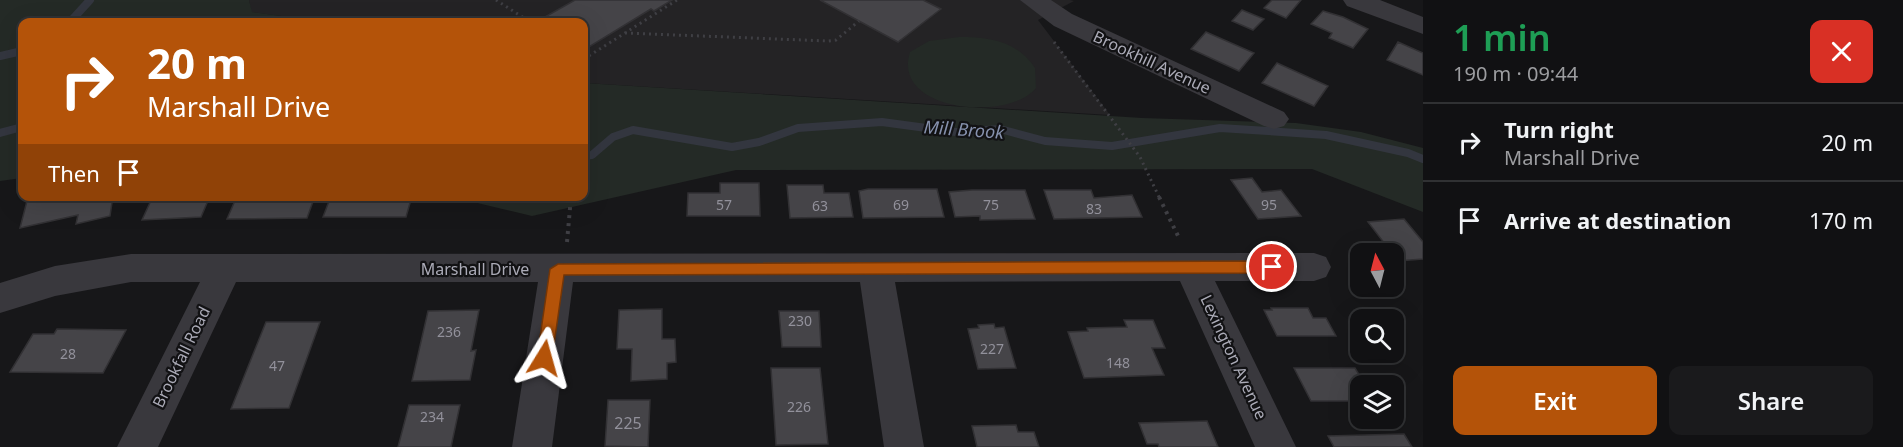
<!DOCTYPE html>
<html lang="en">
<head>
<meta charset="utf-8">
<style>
  body { margin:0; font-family:"Noto Sans",sans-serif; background:#1a1a1c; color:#f1f3f6; height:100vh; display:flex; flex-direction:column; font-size:22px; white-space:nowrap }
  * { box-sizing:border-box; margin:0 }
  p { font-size:20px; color:#9c9da0 }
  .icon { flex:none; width:33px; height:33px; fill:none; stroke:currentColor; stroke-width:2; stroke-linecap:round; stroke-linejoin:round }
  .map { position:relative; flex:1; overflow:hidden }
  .sheet { display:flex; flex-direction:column; background:#111113; width:480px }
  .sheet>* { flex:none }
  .hud { position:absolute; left:18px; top:18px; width:570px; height:183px; border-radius:12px; box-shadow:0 6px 24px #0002,0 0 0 2px #303133; background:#b45309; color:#fff; overflow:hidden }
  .needle { width:39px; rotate:353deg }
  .buttons { position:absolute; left:1350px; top:243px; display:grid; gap:12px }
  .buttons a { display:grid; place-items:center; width:54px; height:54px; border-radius:12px; background:#111113; box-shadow:0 6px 24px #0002,0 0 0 2px #303133; font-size:30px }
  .pin { position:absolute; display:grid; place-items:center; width:51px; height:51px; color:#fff; margin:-26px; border:3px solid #fff; border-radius:50%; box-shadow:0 2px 6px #0007 }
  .me { position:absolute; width:66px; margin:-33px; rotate:8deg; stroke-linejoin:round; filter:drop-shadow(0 0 4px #0008) }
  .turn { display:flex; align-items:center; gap:21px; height:126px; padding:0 30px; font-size:27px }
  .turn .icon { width:78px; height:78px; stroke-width:2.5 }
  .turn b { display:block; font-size:42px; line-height:51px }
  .then { display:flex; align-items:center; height:57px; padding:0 30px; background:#0003; gap:12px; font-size:22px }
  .round { display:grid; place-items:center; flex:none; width:63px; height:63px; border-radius:12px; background:#1a1a1c }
  .summary { display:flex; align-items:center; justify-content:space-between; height:102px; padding:0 30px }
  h1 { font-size:36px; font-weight:600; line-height:45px; color:#1e9e55 }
  .button { display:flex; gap:12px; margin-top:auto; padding:12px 30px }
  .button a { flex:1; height:69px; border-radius:12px; background:#b45309; color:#fff; font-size:24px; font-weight:600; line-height:69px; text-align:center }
  .button a+a { background:#1a1a1c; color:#f1f3f6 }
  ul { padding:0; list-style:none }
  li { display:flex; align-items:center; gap:18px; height:78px; padding:0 30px; border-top:2px solid #303133 }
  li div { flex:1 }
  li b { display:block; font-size:22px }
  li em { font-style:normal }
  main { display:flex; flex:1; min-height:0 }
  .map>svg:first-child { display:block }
  .built { fill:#242325 }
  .green { fill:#242a26 }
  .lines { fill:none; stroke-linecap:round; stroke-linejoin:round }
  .stream { stroke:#33363f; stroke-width:8 }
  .building { fill:#454448; stroke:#323134; stroke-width:1.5 }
  .path-far1 { stroke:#3f3f44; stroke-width:3; stroke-dasharray:2 4; stroke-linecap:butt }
  .path { stroke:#3f3f44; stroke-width:4; stroke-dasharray:3 5; stroke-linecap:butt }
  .minor { fill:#39383d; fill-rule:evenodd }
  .route { fill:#b45309; stroke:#753606; stroke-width:1.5 }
  .labels { text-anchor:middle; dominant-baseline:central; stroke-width:4.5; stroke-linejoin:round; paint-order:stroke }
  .number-label { font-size:14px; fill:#92919b }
  .street-label { font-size:16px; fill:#ababb7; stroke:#121214 }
  .near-number-label { font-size:16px; fill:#92919b }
  .water-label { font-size:18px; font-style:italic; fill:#8691ad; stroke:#121214 }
</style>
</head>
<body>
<main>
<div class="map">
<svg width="1423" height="447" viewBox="0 0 1423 447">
  <rect width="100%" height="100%" fill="#171719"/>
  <!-- built -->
  <path class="built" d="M249,0H1070L1074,1L1038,20L1110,115L584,83V22H326L251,12Z"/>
  <!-- green -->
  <path class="green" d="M0,0H249L252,12L326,22H22V178L0,181Z
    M959,37C990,37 1017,41 1035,68L1036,88C1009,122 891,112 910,52L929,41Z
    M584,83L1142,118L1296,123L1361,132L1423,148V212L1312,169L736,170L532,216L452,197L584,196Z"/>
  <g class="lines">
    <!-- stream -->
    <path class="stream" d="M70,22L90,0
      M0,56L22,51
      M0,133L22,127
      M584,156L592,155L613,137L633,130L732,147L759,142L798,128L882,122L956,132L1000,129L1045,141L1112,146L1220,128L1268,131L1326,135L1408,153L1423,159"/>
  </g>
  <!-- building -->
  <path class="building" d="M575,0H672L654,11L651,9L584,50V22H536Z
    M820,0H923L941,9L898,42Z
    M1272,0H1301L1286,18L1264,8Z
    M1242,10L1264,19L1253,30L1232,21Z
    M1323,11L1343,17L1368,29L1353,48L1329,38L1332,33L1311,24Z
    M1206,32L1254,53L1239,71L1191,49Z
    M1398,42L1423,53V75L1387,60Z
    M1277,63L1328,86L1314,106L1262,83Z
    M1252,178L1262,192L1281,190L1301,216L1258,219L1231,180Z
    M720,183H759L760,216H687L688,193H720Z
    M787,185H823L824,193H849L853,217L790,218Z
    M868,189H937L944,217L863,218L859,191Z
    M972,190H1025L1035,219L980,220V216L955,217L949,192Z
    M1044,190H1091L1094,198L1132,195L1142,217L1054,219Z
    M113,196L110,216L76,224L78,215L20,228L28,197Z
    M153,196H210L201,217L142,220Z
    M237,196H315L307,218L227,219Z
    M331,196H412L406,217H323Z
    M1404,219L1423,242V259L1398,261L1368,222Z
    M1271,308H1308L1313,318H1326L1336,336H1277L1264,310H1272Z
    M662,309V339H675L676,362L667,363V379L631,381L632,349H617L619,310Z
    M479,310L471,351L476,350L470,380L412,381L428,311Z
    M779,311H819L821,347H782Z
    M1124,320H1153L1165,348H1152L1164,375L1084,378L1068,332L1088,331L1087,328L1127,327Z
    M266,322H320L289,408L231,409Z
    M994,324L995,328L1004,327L1016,368L978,369L968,329L979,328L978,325Z
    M57,329L126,330L103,373L10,372L33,334H54Z
    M771,368H820L828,444L776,445Z
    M1294,368H1355L1366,386H1360V401H1311Z
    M608,400H650L648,447L605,446Z
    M409,405H460L451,447H398Z
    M1207,421L1218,447H1159L1158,444H1147L1139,423Z
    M1016,425L1018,432H1034L1039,447H977L972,426Z
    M1404,434L1412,447H1334L1328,436Z"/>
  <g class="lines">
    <!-- path-far1 -->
    <path class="path-far1" d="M496,0L530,22
      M625,33L828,41L836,40L859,21
      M1054,42L1140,157L1160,199
      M584,59L677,0
      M571,199V196"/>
    <!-- path -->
    <path class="path" d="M1159,197L1180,240
      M567,242L571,197"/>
    <!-- minor -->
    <path class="minor" d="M1020,0H1051L1072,14L1284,112L1289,119L1284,126L1274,129L1264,126L1054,26Z
      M1343,0H1380L1423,17V34L1347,6Z
      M1314,253L1326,257L1331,267L1326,277L1314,281H1215L1296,447H1255L1180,281L895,282L924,447H884L860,282H573L552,447H512L538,282H236L158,447H117L200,282H131L55,296L0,313V283L55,266L131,254Z"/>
  </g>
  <!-- route -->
  <path class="route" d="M1272,261L1279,267L1272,273L564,275L552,358L550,363L544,365L539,363L537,358L550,269L558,264Z"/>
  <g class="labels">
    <!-- number labels -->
    <g class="number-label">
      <text x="724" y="204">57</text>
      <text x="901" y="204">69</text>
      <text x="991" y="204">75</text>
      <text x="1269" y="204">95</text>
      <text x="820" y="205">63</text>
      <text x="1094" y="208">83</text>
      <text x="800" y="320">230</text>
      <text x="449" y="331">236</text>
      <text x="992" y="348">227</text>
      <text x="68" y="353">28</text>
      <text x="1118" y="362">148</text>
      <text x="277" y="365">47</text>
      <text x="799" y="406">226</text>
      <text x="432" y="416">234</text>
    </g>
    <!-- street labels -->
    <g class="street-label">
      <text transform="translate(1152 62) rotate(25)">Brookhill Avenue</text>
      <text x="475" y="269">Marshall Drive</text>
      <text transform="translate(181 357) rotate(-64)">Brookfall Road</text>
      <text transform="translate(1234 357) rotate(65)">Lexington Avenue</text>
    </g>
    <!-- near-number labels -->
    <g class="near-number-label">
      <text x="628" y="423">225</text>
    </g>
    <!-- water labels -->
    <g class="water-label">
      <text transform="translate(964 129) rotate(4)">Mill Brook</text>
    </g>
  </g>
</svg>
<div class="buttons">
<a><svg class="needle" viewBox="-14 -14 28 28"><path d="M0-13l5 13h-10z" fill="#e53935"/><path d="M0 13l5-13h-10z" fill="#9c9da0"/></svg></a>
<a><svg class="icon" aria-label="search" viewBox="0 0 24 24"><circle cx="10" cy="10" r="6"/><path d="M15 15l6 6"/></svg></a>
<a><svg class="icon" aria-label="layers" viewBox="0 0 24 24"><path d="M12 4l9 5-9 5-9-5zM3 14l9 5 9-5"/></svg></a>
</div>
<div class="pin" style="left:1272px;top:267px;background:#d93025"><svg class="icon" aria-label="arrive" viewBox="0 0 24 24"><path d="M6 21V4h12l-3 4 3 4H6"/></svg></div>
<svg class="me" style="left:544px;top:358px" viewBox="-20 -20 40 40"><path d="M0-17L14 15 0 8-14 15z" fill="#b45309" stroke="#fff" stroke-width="4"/></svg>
<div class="hud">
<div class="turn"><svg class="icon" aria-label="right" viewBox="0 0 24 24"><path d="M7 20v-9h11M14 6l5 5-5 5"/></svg><div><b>20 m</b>Marshall Drive</div></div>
<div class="then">Then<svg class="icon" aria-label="arrive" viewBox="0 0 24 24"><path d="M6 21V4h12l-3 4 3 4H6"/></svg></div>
</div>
</div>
<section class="sheet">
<div class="summary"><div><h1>1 min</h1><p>190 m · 09:44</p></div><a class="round" style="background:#d93025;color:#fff"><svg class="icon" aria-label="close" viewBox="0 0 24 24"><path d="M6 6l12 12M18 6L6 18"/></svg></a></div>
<ul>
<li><svg class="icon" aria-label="right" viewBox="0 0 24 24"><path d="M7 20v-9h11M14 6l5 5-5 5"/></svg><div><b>Turn right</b><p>Marshall Drive</p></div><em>20 m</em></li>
<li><svg class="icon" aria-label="arrive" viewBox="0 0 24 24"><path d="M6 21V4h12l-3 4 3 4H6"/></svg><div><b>Arrive at destination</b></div><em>170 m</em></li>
</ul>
<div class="button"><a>Exit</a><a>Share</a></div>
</section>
</main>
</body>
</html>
